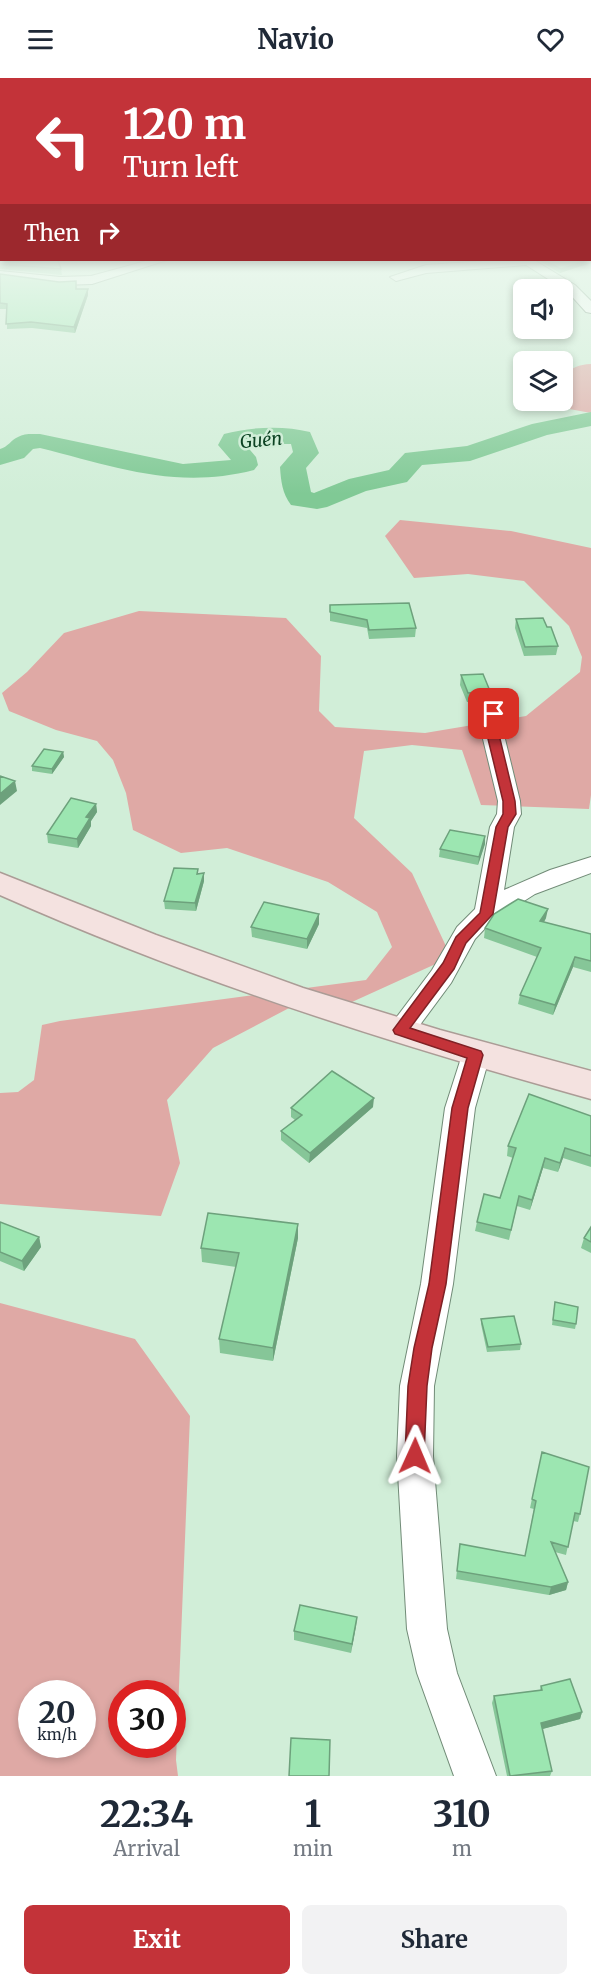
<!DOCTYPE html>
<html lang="en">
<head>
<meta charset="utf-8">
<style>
  body { margin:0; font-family:Merriweather,serif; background:#f2f2f3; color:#1f2937; height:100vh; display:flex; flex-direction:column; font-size:22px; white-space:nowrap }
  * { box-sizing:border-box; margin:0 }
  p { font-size:20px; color:#747a83 }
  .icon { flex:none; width:33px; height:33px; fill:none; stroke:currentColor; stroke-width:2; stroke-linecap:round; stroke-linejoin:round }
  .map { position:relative; height:1698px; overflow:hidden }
  .drawer { display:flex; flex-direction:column; background:#fff; flex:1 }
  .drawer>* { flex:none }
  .hud { position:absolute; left:0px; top:0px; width:591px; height:183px; box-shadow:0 3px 9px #0003; background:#c33339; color:#fff; overflow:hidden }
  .tools { position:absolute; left:513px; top:201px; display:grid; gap:12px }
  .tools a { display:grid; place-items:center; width:60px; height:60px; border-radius:9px; background:#fff; box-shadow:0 3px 9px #0003; font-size:30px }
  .speed { position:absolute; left:18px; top:1602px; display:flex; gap:12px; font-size:30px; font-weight:700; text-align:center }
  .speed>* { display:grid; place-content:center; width:78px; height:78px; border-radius:50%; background:#fff; box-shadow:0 3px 9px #0003; line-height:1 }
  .speed small { font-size:15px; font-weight:400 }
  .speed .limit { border:9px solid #d22; background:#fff; color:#111 }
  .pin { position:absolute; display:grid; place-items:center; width:51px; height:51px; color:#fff; margin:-26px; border-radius:12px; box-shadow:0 3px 9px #0006 }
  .me { position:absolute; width:66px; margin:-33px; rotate:1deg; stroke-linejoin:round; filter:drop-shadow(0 0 4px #0008) }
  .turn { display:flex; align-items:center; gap:21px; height:126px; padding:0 24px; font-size:27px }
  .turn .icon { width:78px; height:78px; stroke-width:2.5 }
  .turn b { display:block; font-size:42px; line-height:51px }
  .then { display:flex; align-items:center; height:57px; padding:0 24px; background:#0003; gap:12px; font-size:22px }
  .eta { display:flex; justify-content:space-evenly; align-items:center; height:102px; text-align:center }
  .eta b { font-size:36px; font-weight:700; line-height:42px }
  .button { display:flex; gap:12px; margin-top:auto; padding:12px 24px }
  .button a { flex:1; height:69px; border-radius:9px; background:#c33339; color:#fff; font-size:24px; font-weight:700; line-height:69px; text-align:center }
  .button a+a { background:#f2f2f3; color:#1f2937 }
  header { display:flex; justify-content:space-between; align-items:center; height:78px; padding:0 24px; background:#fff; font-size:27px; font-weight:700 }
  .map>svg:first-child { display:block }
  .green { fill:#dfa9a5; fill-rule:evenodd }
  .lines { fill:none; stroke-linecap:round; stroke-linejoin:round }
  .river { fill:#80c995; fill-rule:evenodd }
  .minor-casing { stroke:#718b77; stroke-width:2 }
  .major-casing { stroke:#ab9c96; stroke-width:3 }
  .minor { fill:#fff; fill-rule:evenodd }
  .major { fill:#f4e2e0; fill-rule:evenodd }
  .wall { fill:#86c698 }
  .shaded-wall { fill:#6da17c }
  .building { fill:#9ce6b1; stroke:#6da17c; stroke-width:1.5 }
  .route { fill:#c33339; stroke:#7f2125; stroke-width:1.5 }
  .labels { text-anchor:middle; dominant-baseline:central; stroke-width:5; stroke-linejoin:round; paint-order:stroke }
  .far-water-label { font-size:18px; font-style:italic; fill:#0c4323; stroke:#d1eed8 }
</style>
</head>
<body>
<header><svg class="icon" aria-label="menu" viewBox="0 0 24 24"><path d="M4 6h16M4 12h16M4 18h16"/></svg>Navio<svg class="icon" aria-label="heart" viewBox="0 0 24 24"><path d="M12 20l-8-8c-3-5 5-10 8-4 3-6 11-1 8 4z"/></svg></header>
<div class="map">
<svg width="591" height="1698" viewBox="0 0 591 1698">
  <rect width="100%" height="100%" fill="#d1eed8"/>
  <!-- green -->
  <path class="green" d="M591,286V335L537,325L536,323L562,322C562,300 566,287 591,286Z
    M400,442L511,453L591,470V717L589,731L481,727L462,672L412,667L364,673L354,740L412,795L451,879L352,924L291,929L213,970L167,1022L180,1085L161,1138L0,1126V1015L18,1014L34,1002L42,947L60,943L366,902L392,869L377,834L328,804L227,770L181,775L133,752L126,715L113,682L97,663L56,652L9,633L2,615L27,594L64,555L139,533L286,540L321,578L319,633L335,649L425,655L526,638L580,594L582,579L569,548L524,503L468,496L414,500L385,458Z
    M0,1225L135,1261L190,1338L176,1682L178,1698H0ZM32,1616H82V1666H32ZM122,1616H172V1666H122Z"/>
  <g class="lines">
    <!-- river -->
    <path class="river" d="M591,334V348L547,357L470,383L422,387L407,404L366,413L327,429L317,431L291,427C282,415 281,403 280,389L293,374L291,366H245L256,379L258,387L254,392C176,412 116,389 40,370L33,371L24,380L0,387V371C8,369 11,362 18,359C24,355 33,356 40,356L183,386L231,382L218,367L224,356C250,349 283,347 310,354L319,375L306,390L311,414L314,415L349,401L389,392L405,375L467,368L532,346Z"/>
    <!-- minor casing -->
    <g class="minor-casing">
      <path id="minor" d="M150,182H167L92,206L60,207L0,201V193L60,199L91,198Z
        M501,182H534L575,207L591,223V235L586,234L567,213L526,187L426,195L396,203L390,199L426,187Z
        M494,630L502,631L505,636V661L520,723L521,736L514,749L504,812L550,792L591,779V795L535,816L491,844L475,861L451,905L411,959L401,962L391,959L387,952L432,892L457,849L475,831L490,749L497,736L498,723L483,661V636L486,631Z
        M476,967L486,970L490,977L475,1030L453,1206L434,1308L433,1378L447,1551L457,1595L496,1698H454L417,1595L407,1551L397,1378L400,1308L421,1206L445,1030L462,977L466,970Z"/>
    </g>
    <!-- major casing -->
    <g class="major-casing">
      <path id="major" d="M0,795L156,857L303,910L440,952L591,993V1021C389,965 191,902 0,817Z"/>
    </g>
    <!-- minor -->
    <use href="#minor" class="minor"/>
    <!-- major -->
    <use href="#major" class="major"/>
  </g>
  <!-- wall -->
  <path class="wall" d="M0,178L2,182H11L10,183L61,191L62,197L0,191V192Z
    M538,182H590L560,195Z
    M0,196L77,211L88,217L75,255L32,250L7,251V231H0Z
    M330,527L416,550L415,559L369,561L367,550L330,543Z
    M516,541L547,549L558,568L556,577L524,578L515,550Z
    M461,597L490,613L489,623L467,624L460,607Z
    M63,674L64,679L52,696L32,693V688Z
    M96,726L97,734L91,743V748L78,770L48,765L47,756Z
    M485,758V766L478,787L439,779L440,771Z
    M204,795V803L196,833L165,831L164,823L198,796Z
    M319,836V846L307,871L252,859L251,849Z
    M546,840L544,844L591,856V894L573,889L553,937L518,926L520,917L537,879L484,860L485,850Z
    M373,1029L309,1085L281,1062V1053L295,1042L291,1039V1030Z
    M591,1038V1089L563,1080L558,1094L543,1090L530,1132L517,1128L509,1162L475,1153L477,1144L500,1120L513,1080L507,1078L508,1068Z
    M0,1144L39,1159L41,1169L24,1193L0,1183Z
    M298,1146V1160L273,1283L220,1275L219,1261L236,1189L202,1184L201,1170Z
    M591,1149V1175L581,1170L584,1160Z
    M554,1230L576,1246L575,1251L552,1247Z
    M481,1241L521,1266L520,1272L487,1274L481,1246Z
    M542,1374L580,1436L578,1444L573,1443L566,1477L555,1474L568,1504L566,1512L549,1517L456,1501L460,1466L525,1478L534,1431L530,1430Z
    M357,1539L351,1575L294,1562V1553Z
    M541,1608L582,1634L580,1641L542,1651L552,1693L550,1698H507L492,1625L494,1618L540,1612Z"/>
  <!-- shaded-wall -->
  <path class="shaded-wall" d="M591,181V185L560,195L561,191Z
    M88,211V217L75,255L74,249Z
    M63,674L64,679L52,696V691Z
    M15,703L17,713L0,727V716Z
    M96,726L97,734L91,743V748L78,770L77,761L86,739Z
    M485,758V766L478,787L479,779Z
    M204,795V803L196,833L195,825Z
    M548,831L546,840L539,853L540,843Z
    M319,836V846L307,871V861Z
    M575,879L573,889L553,937L555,927Z
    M374,1020L373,1029L309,1085L310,1075Z
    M565,1070L563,1080L558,1094L560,1085Z
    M545,1080L543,1090L530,1132L532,1122Z
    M298,1146V1160L273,1283V1270Z
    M39,1159L41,1169L24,1193L22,1183Z
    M568,1504L566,1512L549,1517L551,1509Z
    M357,1539L356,1548L351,1575L352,1566Z
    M582,1634L580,1641L539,1652L541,1645Z"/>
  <!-- building -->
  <path class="building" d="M0,178H2V182H5L3,183L31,182H58L61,191L0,186Z
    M590,178H591V181L561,191L544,182H590Z
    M0,196L59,204L76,203V211H88L74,249L31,244L6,246L7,226L0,225Z
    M409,525L416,550L369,552L367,542L330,534V527Z
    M543,540L547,549H551L558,568L525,569L516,541Z
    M483,596L490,613L468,615L461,597Z
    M44,671L63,674L52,691L32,688Z
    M0,698L15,703L0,716Z
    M71,720L96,726L86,739L90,740L77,761L47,756Z
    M450,752L485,758L479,779L440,771Z
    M174,790L198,791L197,796L204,795L195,825L164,823Z
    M518,821L548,831L540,843L591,856V883L575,879L555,927L520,917L541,870L485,850L494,836Z
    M264,824L319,836L307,861L251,849Z
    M332,993L374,1020L310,1075L281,1053L302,1037L291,1030Z
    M529,1016L591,1038V1078L565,1070L560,1085L545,1080L532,1122L519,1118L511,1152L477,1144L484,1116L500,1120L516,1070L508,1068Z
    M208,1135L298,1146L273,1270L219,1261L239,1175L201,1170Z
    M0,1144L39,1159L22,1183L0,1174Z
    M591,1149V1164L584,1160Z
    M555,1224L578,1229L576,1246L553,1242Z
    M514,1238L521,1266L488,1269L481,1241Z
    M542,1374L589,1389L580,1436L575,1435L568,1469L551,1464L568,1504L551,1509L457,1493L460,1466L525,1478L536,1423L532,1421Z
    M300,1527L357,1539L352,1566L294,1553Z
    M570,1601L582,1634L541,1645L552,1693L510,1698L494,1618L542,1612L541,1608Z
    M291,1660L330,1662L329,1698H289Z"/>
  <!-- sky -->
  <linearGradient id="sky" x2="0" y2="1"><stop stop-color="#7ebcc7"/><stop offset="0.43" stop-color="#eaf7ed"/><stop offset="1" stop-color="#eaf7ed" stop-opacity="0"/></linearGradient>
  <rect width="591" height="416" fill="url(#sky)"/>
  <!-- route -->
  <path class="route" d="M494,632L500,636V661L515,723L516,736L508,749L493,836L466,865L454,891L410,950L481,973L483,977L468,1030L446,1206L432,1270L427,1308L424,1378L421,1385L415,1388L408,1385L405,1378L408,1308L414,1270L429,1206L452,1030L467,980L395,956L393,952L443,885L456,859L480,835L496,749L503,736V723L488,661V636Z"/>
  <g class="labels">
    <!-- far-water labels -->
    <g class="far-water-label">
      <text transform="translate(261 362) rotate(-5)">Guén</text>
    </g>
  </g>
</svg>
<div class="tools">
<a><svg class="icon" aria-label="sound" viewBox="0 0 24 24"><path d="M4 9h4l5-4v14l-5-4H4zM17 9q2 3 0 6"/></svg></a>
<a><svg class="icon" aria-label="layers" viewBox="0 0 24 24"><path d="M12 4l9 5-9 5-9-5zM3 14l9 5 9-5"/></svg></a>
</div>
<div class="speed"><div>20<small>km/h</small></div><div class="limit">30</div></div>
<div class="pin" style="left:494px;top:636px;background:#d93025"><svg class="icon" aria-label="arrive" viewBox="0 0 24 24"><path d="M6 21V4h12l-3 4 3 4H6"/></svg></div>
<svg class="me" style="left:415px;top:1378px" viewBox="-20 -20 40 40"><path d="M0-17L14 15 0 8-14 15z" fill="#c33339" stroke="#fff" stroke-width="4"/></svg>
<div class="hud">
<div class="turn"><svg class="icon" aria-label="left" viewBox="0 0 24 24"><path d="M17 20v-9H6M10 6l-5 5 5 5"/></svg><div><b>120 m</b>Turn left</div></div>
<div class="then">Then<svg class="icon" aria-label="right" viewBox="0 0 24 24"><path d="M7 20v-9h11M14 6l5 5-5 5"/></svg></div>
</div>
</div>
<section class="drawer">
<div class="eta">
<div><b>22:34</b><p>Arrival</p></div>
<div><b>1</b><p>min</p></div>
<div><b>310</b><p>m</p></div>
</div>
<div class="button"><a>Exit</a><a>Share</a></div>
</section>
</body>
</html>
